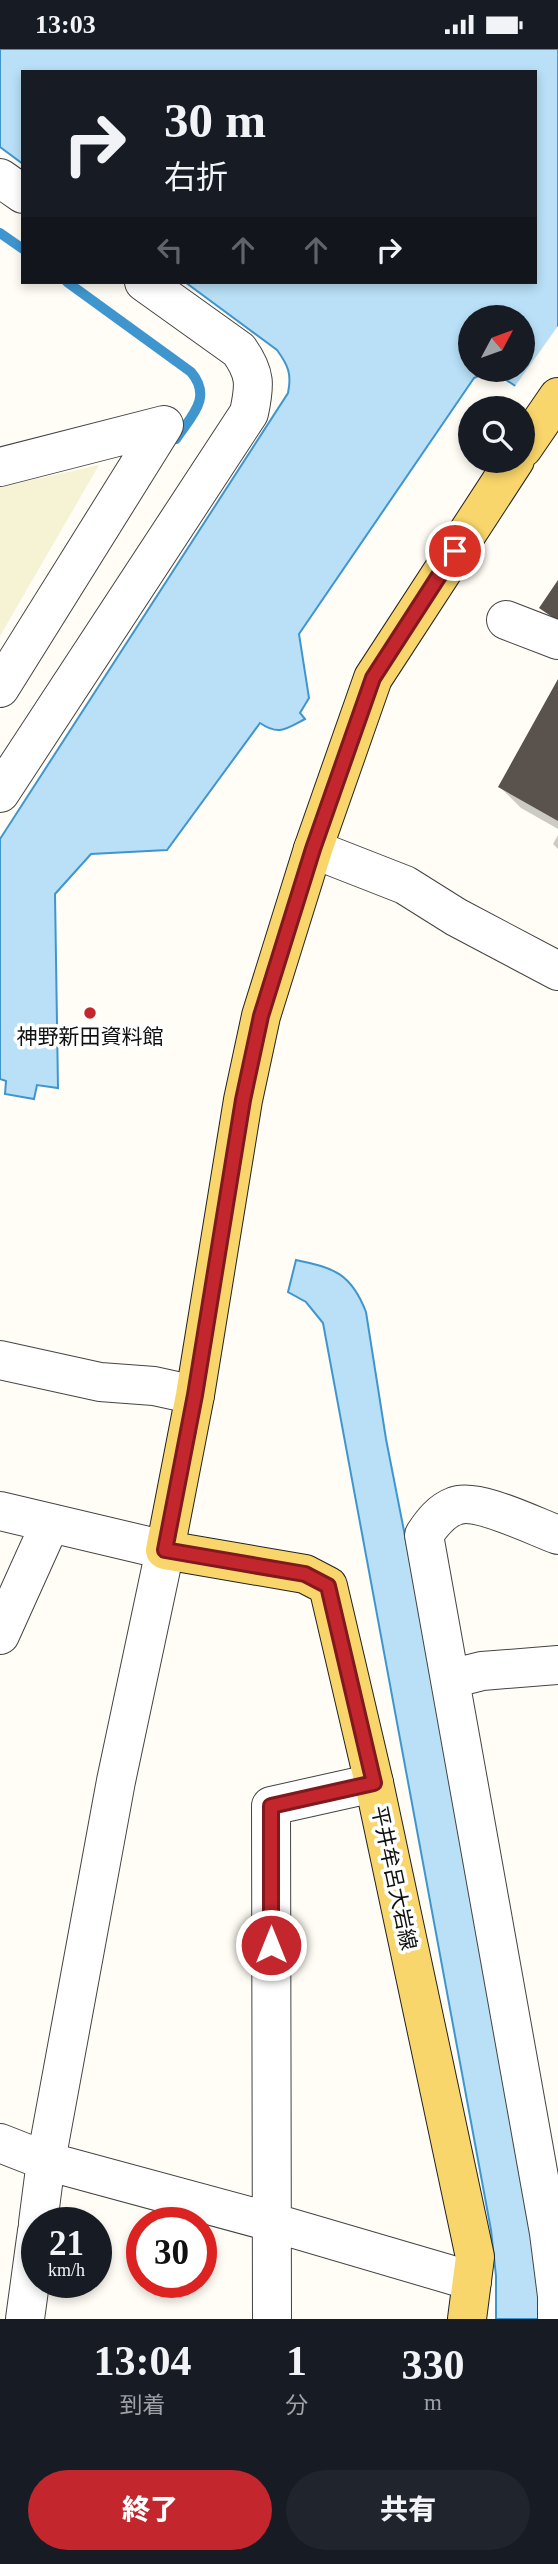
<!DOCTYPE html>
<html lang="ja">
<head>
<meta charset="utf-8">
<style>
  body { margin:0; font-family:"Times New Roman","Noto Sans JP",serif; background:#20242c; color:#f1f3f6; height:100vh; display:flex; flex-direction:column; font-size:26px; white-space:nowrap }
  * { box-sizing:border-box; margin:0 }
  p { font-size:23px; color:#9ea1a6 }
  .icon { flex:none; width:38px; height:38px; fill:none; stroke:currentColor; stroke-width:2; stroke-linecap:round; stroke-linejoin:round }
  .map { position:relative; height:2270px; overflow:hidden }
  .side { display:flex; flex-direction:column; background:#171b24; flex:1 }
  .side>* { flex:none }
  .top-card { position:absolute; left:21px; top:21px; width:516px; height:214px; border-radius:0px; box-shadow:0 4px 10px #0003; background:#171b24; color:#f1f3f6; overflow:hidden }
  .needle { width:46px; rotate:49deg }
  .controls { position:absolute; left:458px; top:256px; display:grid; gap:14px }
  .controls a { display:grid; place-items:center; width:77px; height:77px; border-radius:50%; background:#171b24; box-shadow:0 4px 10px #0003; font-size:35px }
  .speed { position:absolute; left:21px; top:2158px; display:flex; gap:14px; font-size:35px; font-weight:700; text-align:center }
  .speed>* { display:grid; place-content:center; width:91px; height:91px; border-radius:50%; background:#171b24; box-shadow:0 4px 10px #0003; line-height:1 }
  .speed small { font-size:18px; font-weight:400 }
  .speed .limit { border:10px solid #d22; background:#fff; color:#111 }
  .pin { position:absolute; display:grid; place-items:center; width:60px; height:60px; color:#fff; margin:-30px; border:4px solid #fff; border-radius:50%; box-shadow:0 2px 7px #0007 }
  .me { position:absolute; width:77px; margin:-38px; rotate:0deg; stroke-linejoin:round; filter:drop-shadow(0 0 5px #0008) }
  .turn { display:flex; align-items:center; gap:24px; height:147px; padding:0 28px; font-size:32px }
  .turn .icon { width:91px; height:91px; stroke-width:2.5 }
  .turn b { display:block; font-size:49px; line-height:60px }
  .lanes { display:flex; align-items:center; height:66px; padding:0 28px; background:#0003; justify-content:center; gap:35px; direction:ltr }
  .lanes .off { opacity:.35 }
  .eta { display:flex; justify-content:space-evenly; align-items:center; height:119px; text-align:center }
  .eta b { font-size:42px; font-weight:800; line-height:49px }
  .primary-button { display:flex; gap:14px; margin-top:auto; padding:14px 28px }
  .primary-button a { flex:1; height:80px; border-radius:42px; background:#c4262e; color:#fff; font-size:28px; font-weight:800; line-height:80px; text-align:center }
  .primary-button a+a { background:#20242c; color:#f1f3f6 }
  .status { display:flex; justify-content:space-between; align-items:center; height:49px; padding:0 35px; background:#171b24; direction:ltr }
  .status svg { height:19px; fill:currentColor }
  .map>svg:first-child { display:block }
  .farmland { fill:#f6f3d4 }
  .water { fill:#b9e0f7; stroke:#3f96cf; stroke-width:2; fill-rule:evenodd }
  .pier { fill:#fffdf5 }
  .shadow { fill:#0003 }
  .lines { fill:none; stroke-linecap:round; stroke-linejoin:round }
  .stream { stroke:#3f96cf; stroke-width:10 }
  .building { fill:#5a524d }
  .minor-casing { stroke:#444; stroke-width:40 }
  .major-casing { stroke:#222; stroke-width:40 }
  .minor { stroke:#fff; stroke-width:38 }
  .major { stroke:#f9d66b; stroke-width:38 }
  .route-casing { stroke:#7f191e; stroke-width:18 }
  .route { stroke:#c4262e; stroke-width:12 }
  .poi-dot { fill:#c4262e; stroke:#fff; stroke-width:2.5 }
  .labels { text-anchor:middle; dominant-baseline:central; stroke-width:7; stroke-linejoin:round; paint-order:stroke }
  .poi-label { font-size:21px; fill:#111; stroke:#fff }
  .street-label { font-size:21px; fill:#111; stroke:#fff }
</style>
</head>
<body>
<div class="status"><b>13:03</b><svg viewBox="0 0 49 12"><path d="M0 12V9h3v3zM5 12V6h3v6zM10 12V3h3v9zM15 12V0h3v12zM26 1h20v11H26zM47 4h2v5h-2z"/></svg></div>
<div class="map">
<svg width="558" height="2270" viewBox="0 0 558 2270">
  <rect width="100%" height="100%" fill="#fffdf5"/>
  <!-- farmland -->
  <path class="farmland" d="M99,416L0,587V438Z"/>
  <!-- water -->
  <path class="water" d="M0,0H558V365L491,321L474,329L299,585L309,649L300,664L305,670C286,680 279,687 260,674L167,801L91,805L55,845L58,1039L37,1036L34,1050L5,1045L6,1032L0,1030V790L288,344C292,325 288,316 277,301L185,233H536V23H23V115L0,98ZM471,268H523V320H471Z
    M296,1211C334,1219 351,1224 366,1263L386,1390L461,1773L540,2222L539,2270H496V2227L491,2181L323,1274L306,1253L288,1243Z"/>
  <!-- pier -->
  <path class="pier" d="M558,277V369L513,340Z"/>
  <!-- shadow -->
  <path class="shadow" d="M558,634V780L521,759L500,738Z
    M558,786V800L553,795Z"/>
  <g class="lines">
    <!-- stream -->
    <path class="stream" d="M0,184L23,200
      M67,233L191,323C213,349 191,367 176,390"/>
  </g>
  <!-- building -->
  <path class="building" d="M558,531V572L539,559Z
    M558,630V772L498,738Z"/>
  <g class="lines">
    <!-- minor casing -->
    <g class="minor-casing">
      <path id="minor" d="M0,129L23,145
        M0,418L164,376L0,639
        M506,571L558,591
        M0,744L249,364C255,336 256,325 239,301L144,233
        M313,800L405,836L456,868L558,922
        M0,1311L100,1333L154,1337L195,1346
        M0,1462L165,1501L116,1732L46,2112L38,2174
        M0,1586L50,1475
        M450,1630L482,1622L558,1616
        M0,2094L46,2112L271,2173L472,2232
        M25,2270L37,2182
        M272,2270L271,1757L374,1734
        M557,2270V2247L549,2184L424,1486C432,1474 441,1462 455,1457C476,1448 536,1478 558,1486"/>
    </g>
    <!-- major casing -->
    <g class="major-casing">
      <path id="major" d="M523,399L558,348
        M467,2270L475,2208L374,1734L328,1537L305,1525L165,1501L195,1346L243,1051L261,967L313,800L373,629L515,411"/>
    </g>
    <!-- minor -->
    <use href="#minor" class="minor"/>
    <!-- major -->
    <use href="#major" class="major"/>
  </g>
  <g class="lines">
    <!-- route casing -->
    <g class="route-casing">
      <path id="route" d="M271,1896V1757L374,1734L328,1537L305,1525L165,1501L195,1346L243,1051L261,967L313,800L373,629L455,502"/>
    </g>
    <!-- route -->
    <use href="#route" class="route"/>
  </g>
  <!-- markers -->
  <circle class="poi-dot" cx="90" cy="964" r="7"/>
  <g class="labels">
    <!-- poi labels -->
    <g class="poi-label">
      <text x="90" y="988">神野新田資料館</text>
    </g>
    <!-- street labels -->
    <g class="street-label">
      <text transform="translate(394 1829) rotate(78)">平井牟呂大岩線</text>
    </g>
  </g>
</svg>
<div class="controls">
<a><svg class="needle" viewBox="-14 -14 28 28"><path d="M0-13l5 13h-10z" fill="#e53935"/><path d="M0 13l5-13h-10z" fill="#9ea1a6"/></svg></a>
<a><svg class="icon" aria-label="search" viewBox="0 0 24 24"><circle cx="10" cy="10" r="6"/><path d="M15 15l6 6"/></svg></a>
</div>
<div class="speed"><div>21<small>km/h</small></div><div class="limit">30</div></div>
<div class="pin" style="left:455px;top:502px;background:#d93025"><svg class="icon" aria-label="arrive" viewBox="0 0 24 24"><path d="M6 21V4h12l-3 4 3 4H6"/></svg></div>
<svg class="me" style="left:271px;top:1896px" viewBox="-20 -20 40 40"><circle r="17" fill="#c4262e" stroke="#fff" stroke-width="3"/><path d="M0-11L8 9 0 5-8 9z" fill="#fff"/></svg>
<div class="top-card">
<div class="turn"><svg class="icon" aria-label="right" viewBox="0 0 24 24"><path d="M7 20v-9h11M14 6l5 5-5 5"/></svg><div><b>30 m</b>右折</div></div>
<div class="lanes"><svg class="icon off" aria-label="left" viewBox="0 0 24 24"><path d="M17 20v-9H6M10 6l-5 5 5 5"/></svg><svg class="icon off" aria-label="ahead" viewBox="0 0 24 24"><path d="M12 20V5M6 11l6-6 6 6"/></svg><svg class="icon off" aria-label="ahead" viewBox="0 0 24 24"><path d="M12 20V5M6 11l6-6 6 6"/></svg><svg class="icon" aria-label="right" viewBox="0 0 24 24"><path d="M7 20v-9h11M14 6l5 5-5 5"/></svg></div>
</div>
</div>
<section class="side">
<div class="eta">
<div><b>13:04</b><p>到着</p></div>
<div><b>1</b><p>分</p></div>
<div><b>330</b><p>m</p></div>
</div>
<div class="primary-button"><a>終了</a><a>共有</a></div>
</section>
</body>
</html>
